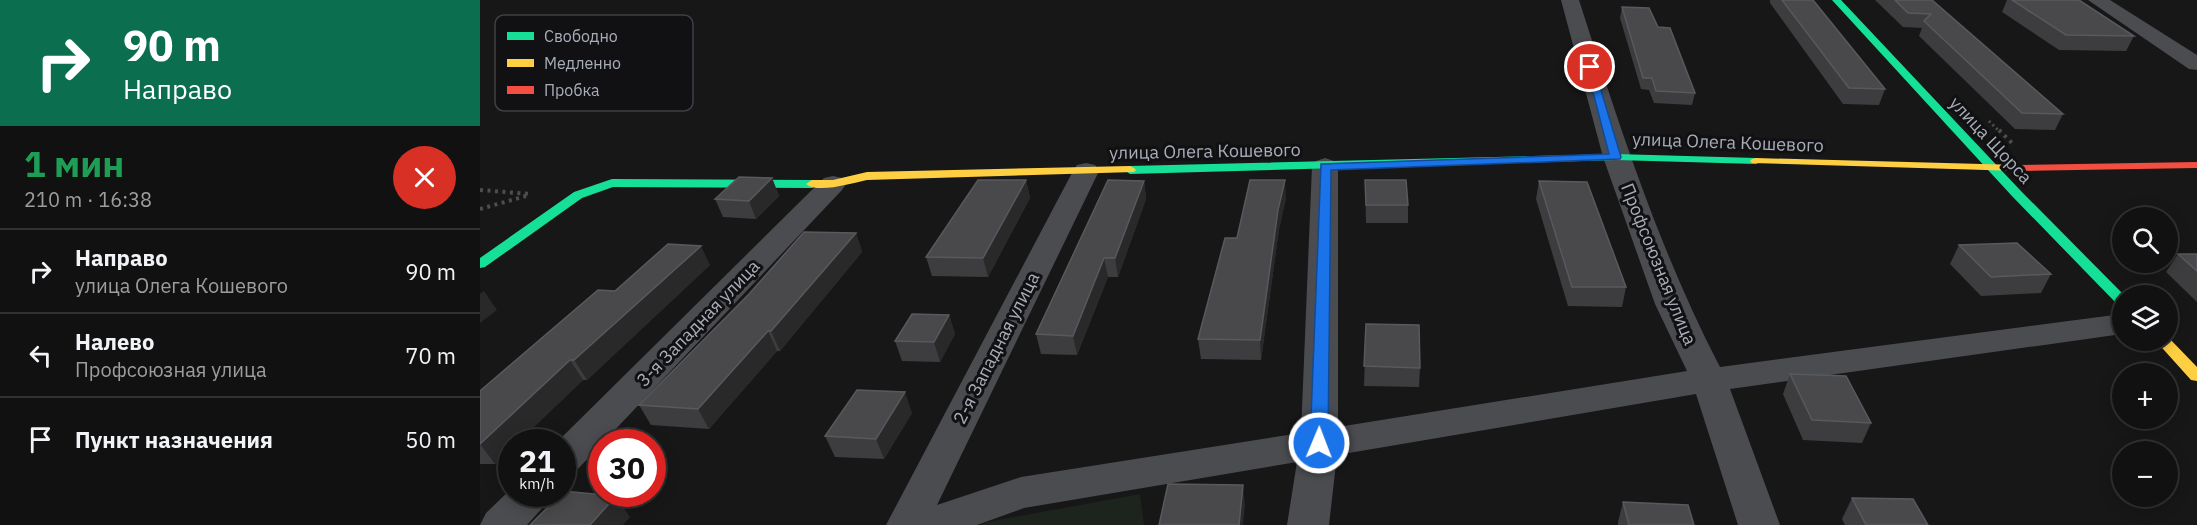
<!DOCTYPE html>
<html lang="ru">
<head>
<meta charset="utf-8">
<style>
  body { margin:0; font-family:"IBM Plex Sans",sans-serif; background:#1a1a1a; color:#f1f3f6; height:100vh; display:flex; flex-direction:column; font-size:22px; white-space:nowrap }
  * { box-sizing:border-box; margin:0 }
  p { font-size:20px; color:#9c9d9f }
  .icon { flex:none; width:33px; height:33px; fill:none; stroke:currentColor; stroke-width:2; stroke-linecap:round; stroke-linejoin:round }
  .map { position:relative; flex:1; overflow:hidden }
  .details { display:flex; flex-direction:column; background:#111; width:480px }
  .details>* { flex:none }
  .guide { background:#0b6e4f; color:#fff; overflow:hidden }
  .buttons { position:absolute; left:1632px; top:207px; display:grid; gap:12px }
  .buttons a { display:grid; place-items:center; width:66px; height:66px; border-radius:50%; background:#111; box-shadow:0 3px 15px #0003,0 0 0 2px #303131; font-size:30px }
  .speed { position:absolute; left:18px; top:429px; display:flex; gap:12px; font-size:30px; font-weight:700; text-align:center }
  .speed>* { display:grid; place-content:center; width:78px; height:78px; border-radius:50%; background:#111; box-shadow:0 3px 15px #0003,0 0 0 2px #303131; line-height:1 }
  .speed small { font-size:15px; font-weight:400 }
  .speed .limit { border:9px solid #d22; background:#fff; color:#111 }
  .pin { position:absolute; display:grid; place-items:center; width:51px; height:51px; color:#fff; margin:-26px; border:3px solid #fff; border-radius:50%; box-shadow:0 2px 6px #0007 }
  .me { position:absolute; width:66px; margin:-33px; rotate:1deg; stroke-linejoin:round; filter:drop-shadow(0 0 4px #0008) }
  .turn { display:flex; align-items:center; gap:21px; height:126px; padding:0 24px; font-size:27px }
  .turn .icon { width:78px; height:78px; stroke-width:2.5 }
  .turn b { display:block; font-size:42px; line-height:51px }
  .round { display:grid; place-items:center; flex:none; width:63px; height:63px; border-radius:32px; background:#1a1a1a }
  .headline { display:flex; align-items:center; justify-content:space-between; height:102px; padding:0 24px }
  h1 { font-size:36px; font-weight:700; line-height:45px; color:#1e9e55 }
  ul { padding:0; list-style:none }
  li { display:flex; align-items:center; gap:18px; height:84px; padding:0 24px; border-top:2px solid #303131 }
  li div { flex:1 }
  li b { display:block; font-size:22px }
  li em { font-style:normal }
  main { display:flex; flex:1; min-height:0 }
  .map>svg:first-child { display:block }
  .green { fill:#1d241e }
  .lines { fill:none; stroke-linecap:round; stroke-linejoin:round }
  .path-far1 { stroke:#4d4e52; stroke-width:3; stroke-dasharray:2 3; stroke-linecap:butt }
  .path { stroke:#4d4e52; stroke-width:4; stroke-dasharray:3 4.5; stroke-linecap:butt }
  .street { fill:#4b4c50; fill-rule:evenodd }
  .fast { fill:#16e098; fill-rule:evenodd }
  .slow { fill:#ffcf43; fill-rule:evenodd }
  .jam { fill:#f24e42; fill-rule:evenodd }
  .wall { fill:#3d3d3f }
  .shaded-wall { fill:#29292a }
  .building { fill:#49494c; stroke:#58595d; stroke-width:1.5 }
  .route { fill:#1a73e8; stroke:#114b97; stroke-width:1.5 }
  .labels { text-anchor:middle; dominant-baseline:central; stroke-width:6; stroke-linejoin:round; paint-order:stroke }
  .street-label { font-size:18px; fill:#a8adb8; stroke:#111113 }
  .key { fill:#111113; stroke:#3e4045; stroke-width:1.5 }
  .key-label { font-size:16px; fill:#a8adb8 }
</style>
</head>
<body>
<main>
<section class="details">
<div class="guide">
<div class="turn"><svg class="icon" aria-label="right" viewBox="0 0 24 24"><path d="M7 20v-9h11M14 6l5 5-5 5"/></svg><div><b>90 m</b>Направо</div></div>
</div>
<div class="headline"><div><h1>1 мин</h1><p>210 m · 16:38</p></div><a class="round" style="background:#d93025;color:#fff"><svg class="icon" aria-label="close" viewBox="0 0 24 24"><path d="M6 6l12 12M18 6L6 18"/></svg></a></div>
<ul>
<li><svg class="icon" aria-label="right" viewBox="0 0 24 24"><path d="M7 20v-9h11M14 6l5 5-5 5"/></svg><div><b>Направо</b><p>улица Олега Кошевого</p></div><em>90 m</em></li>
<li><svg class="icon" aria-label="left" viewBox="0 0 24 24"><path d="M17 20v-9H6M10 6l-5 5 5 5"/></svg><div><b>Налево</b><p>Профсоюзная улица</p></div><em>70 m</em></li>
<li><svg class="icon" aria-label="arrive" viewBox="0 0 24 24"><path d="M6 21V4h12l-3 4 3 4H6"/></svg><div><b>Пункт назначения</b></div><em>50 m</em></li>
</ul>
</section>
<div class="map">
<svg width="1717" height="525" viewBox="0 0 1717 525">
  <rect width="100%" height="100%" fill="#171717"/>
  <!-- green -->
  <path class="green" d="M660,494L664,525H500L507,522Z"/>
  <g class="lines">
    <!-- path-far1 -->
    <path class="path-far1" d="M1509,121L1520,132"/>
    <!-- path -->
    <path class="path" d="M1519,130L1532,143
      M0,190L50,194
      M0,209L46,196"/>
    <!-- street -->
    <path class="street" d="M1081,0H1099C1139,125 1179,250 1240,367L1642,314V334L1250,389L1300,525H1258L1216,394L857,455L849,525H807L817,462L544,508L497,525H406L593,171L597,165L606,163L615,165L619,171L457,505L541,477L821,433L832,166L836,161L845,158L854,161L858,166V427L1207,371L1175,304L1123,157Z
      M1608,0H1630L1717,55V70L1709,69Z
      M353,176L362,178L366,184L362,190L96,471L82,475V442H77L344,178Z
      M32,488V494H71L65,505L47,525H0L6,513Z"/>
    <!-- fast -->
    <path class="fast" d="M1352,0H1361L1539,189L1645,296H1642V305L1637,304L1531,195Z
      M1136,154L1276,158L1282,161L1276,164L1136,160L650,174L644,170L650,166Z
      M132,179L332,180L338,184L332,188L133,187L102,198L5,267L0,268V258L94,192Z"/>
    <!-- slow -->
    <path class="slow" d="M1276,158L1539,165L1545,168L1539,171L1272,163L1270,161L1272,159Z
      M650,166L654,168L656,170L654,172L387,180C372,183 338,194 326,184L332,180H353L387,172Z
      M1688,337L1717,367V381L1711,380L1675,340H1688Z"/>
    <!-- jam -->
    <path class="jam" d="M1717,162V168L1539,171L1533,168L1539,165Z"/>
  </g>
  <!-- wall -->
  <path class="wall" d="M1290,0H1333L1405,89L1399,105L1363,104L1290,3Z
    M1395,0H1452L1583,114L1575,130L1535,129L1439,36L1442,28L1423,27Z
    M1527,0H1599L1654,36L1646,51L1579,50L1522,12Z
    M1142,7L1178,27L1215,93L1212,105L1174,103L1169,90L1161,89L1140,18Z
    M292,178L299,196L276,219L243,217L235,199Z
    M546,180L550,198L508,277L452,276L446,257Z
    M885,180L928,205V223H886Z
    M664,181L666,199L638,277H628L597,355L561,354L556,334Z
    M1059,181L1146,287L1142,307L1088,306L1056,199Z
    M806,198L799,229L781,360L721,359L718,339Z
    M376,233L382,252L300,351H297L229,429L171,425L159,405Z
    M1479,245L1571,274L1561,293L1501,296L1470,264Z
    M1698,254H1717V302L1686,272Z
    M230,265L107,380H103L15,464H0V391L135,291Z
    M469,315L475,334L460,362L422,361L415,341Z
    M886,324L940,368L939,387L884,386Z
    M1310,374L1391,423L1382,443L1323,440L1303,394Z
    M432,413L404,459L355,457L345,436Z
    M1372,498L1448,525H1365L1362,519Z
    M1143,502L1214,525H1138V522Z"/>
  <!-- shaded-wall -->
  <path class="shaded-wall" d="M292,178L299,196L276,219L269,201Z
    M546,180L550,198L508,277L503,258Z
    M805,180L806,198L799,229L781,360L780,340L798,210Z
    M664,181L666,199L638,277L635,258Z
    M376,233L382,252L300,351L291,331Z
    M221,246L230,265L107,380L94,360Z
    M624,258L628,277L597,355L593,336Z
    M4,291L17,310L0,323V294Z
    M469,315L475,334L460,362L454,342Z
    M288,331L297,351L229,429L218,409Z
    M90,360L103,380L38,442H32V449L15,464L0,444Z
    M425,392L432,413L404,459L396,439Z
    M763,485L765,505L763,525H759Z
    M136,496L150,517L143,525H110Z"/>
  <!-- building -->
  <path class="building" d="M1302,0H1333L1405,89L1369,88Z
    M1415,0H1452L1583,114L1542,113L1444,21L1451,14L1428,13Z
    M1532,0H1599L1654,36L1586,35Z
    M1142,7L1169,8L1178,27L1190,28L1215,93L1176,91L1172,78H1163Z
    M259,177L292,178L269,201L235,199Z
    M498,180H546L503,258L446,257Z
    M628,180L664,181L635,258H624L593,336L556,334Z
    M770,180H805L798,210L780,340L718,339L745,238H757Z
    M885,180H926L928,205H886Z
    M1059,181L1107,182L1146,287H1092Z
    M324,232L376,233L291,331H288L218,409L159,405L269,294Z
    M1537,243L1571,274L1511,277L1479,245Z
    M188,244L221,246L94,360H90L0,444V391L118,290L135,291Z
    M1698,254H1717V271Z
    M432,314L469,315L454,342L415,341Z
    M886,324L939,325L940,368L884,366Z
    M1310,374L1366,376L1391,423L1332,420Z
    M377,390L425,392L396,439L345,436Z
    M688,484L763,485L759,525H679Z
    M83,491L136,496L110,525H50L81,494H82Z
    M1372,498L1433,499L1448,525H1386Z
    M1143,502L1208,505L1214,525H1149Z"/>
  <!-- route -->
  <path class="route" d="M1106,65L1114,67L1141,157L1140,159L851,170L848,443L845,448H833L830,443L841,164L1129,154Z"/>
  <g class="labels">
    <!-- street labels -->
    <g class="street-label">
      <text transform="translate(1511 140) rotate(47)">улица Щорса</text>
      <text transform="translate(1248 142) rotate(2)">улица Олега Кошевого</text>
      <text transform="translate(725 151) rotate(-1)">улица Олега Кошевого</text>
      <text transform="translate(1179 264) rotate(68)">Профсоюзная улица</text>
      <text transform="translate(218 323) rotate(-46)">3-я Западная улица</text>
      <text transform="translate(516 348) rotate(-63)">2-я Западная улица</text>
    </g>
  </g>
  <!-- legend -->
  <rect x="15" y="15" width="198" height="96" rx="9" class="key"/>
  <rect x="27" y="32" width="27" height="8" fill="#16e098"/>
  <rect x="27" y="59" width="27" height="8" fill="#ffcf43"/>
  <rect x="27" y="86" width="27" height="8" fill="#f24e42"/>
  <g class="key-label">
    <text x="64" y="42">Свободно</text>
    <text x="64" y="69">Медленно</text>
    <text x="64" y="96">Пробка</text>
  </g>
</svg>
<div class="buttons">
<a><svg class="icon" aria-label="search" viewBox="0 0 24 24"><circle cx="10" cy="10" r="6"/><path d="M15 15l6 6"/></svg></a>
<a><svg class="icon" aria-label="layers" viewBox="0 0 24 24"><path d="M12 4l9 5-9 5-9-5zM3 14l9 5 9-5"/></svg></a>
<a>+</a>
<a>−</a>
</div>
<div class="speed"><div>21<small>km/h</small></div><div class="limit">30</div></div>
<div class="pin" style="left:1110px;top:67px;background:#d93025"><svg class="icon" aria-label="arrive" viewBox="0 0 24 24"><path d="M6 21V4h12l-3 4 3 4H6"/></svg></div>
<svg class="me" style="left:839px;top:443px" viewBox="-20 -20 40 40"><circle r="17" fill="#1a73e8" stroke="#fff" stroke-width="3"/><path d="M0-11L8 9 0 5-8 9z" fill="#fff"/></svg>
</div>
</main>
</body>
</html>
